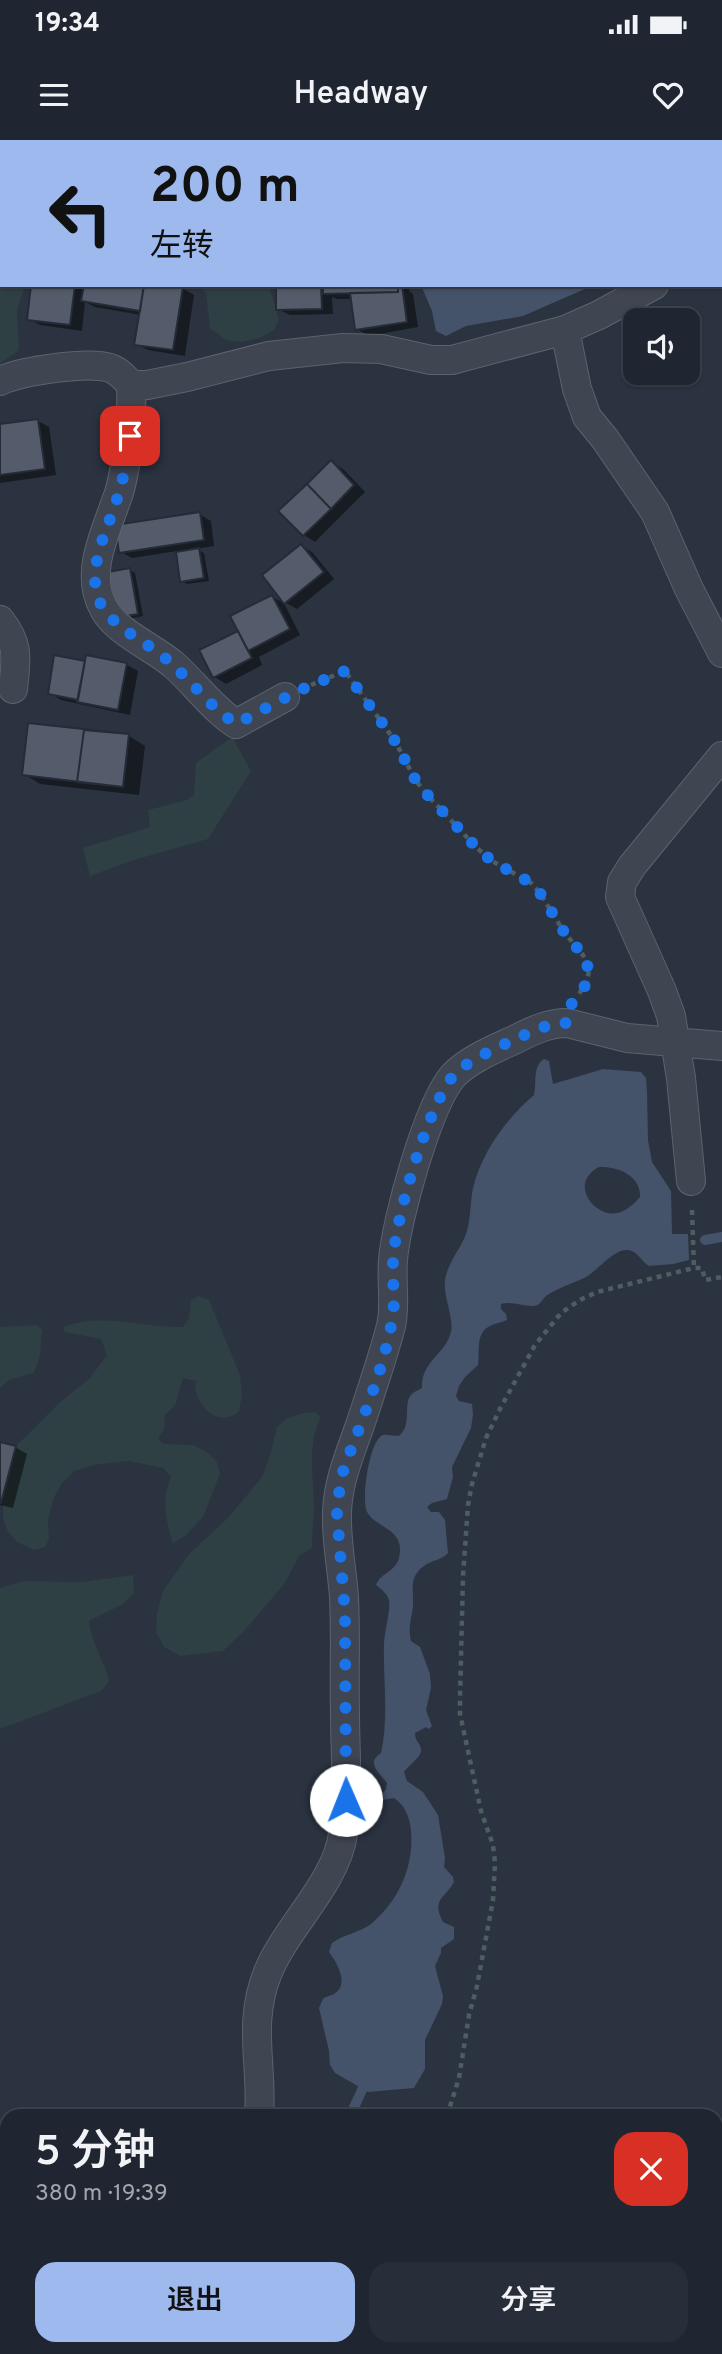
<!DOCTYPE html>
<html lang="zh">
<head>
<meta charset="utf-8">
<style>
  body { margin:0; font-family:Overpass,"Noto Sans SC",sans-serif; background:#282e39; color:#f1f3f6; height:100vh; display:flex; flex-direction:column; font-size:26px; white-space:nowrap }
  * { box-sizing:border-box; margin:0 }
  p { font-size:23px; color:#a2a5ab }
  .icon { flex:none; width:38px; height:38px; fill:none; stroke:currentColor; stroke-width:2; stroke-linecap:round; stroke-linejoin:round }
  .map { position:relative; flex:1; overflow:hidden }
  .side { position:absolute; left:0px; top:1969px; width:723px; height:247px; display:flex; flex-direction:column; background:#202631; border-radius:21px 21px 0 0; box-shadow:0 2px 5px #0004,0 0 0 2px #3d434d }
  .side>* { flex:none }
  .banner { position:absolute; left:0px; top:0px; width:723px; height:147px; box-shadow:0 2px 5px #0004,0 0 0 2px #3d434d; background:#9eb9ee; color:#111; overflow:hidden }
  .tools { position:absolute; left:623px; top:168px; display:grid; gap:14px }
  .tools a { display:grid; place-items:center; width:77px; height:77px; border-radius:14px; background:#202631; box-shadow:0 2px 5px #0004,0 0 0 2px #3d434d; font-size:35px }
  .pin { position:absolute; display:grid; place-items:center; width:60px; height:60px; color:#fff; margin:-30px; border-radius:14px; box-shadow:0 4px 10px #0006 }
  .me { position:absolute; width:77px; margin:-38px; rotate:359deg; stroke-linejoin:round; filter:drop-shadow(0 0 5px #0008) }
  .turn { display:flex; align-items:center; gap:24px; height:147px; padding:0 35px; font-size:32px }
  .turn .icon { width:91px; height:91px; stroke-width:2.5 }
  .turn b { display:block; font-size:49px; line-height:60px }
  .round { display:grid; place-items:center; flex:none; width:74px; height:74px; border-radius:21px; background:#282e39 }
  .overview { display:flex; align-items:center; justify-content:space-between; height:119px; padding:0 35px }
  h1 { font-size:42px; font-weight:600; line-height:52px }
  .cta { display:flex; gap:14px; margin-top:auto; padding:14px 35px }
  .cta a { flex:1; height:80px; border-radius:21px; background:#9eb9ee; color:#111; font-size:28px; font-weight:600; line-height:80px; text-align:center }
  .cta a+a { background:#282e39; color:#f1f3f6 }
  .status { display:flex; justify-content:space-between; align-items:center; height:49px; padding:0 35px; background:#202631; direction:ltr }
  .status svg { height:19px; fill:currentColor }
  header { display:flex; justify-content:space-between; align-items:center; height:91px; padding:0 35px; background:#202631; font-size:32px; font-weight:600 }
  .map>svg:first-child { display:block }
  .green { fill:#2e4043 }
  .water { fill:#44526a; fill-rule:evenodd }
  .shadow { fill:#0007 }
  .lines { fill:none; stroke-linecap:round; stroke-linejoin:round }
  .stream { stroke:#44526a; stroke-width:10 }
  .building { fill:#545c6b; stroke:#252c38; stroke-width:2 }
  .minor-casing { stroke:#5d636e; stroke-width:30 }
  .path { stroke:#4d5d61; stroke-width:4.5; stroke-dasharray:5 5; stroke-linecap:butt }
  .minor { stroke:#3f4551; stroke-width:28 }
  .route { stroke:#1a73e8; stroke-width:12; stroke-dasharray:0 21.6 }
</style>
</head>
<body>
<div class="status"><b>19:34</b><svg viewBox="0 0 49 12"><path d="M0 12V9h3v3zM5 12V6h3v6zM10 12V3h3v9zM15 12V0h3v12zM26 1h20v11H26zM47 4h2v5h-2z"/></svg></div>
<header><svg class="icon" aria-label="menu" viewBox="0 0 24 24"><path d="M4 6h16M4 12h16M4 18h16"/></svg>Headway<svg class="icon" aria-label="heart" viewBox="0 0 24 24"><path d="M12 20l-8-8c-3-5 5-10 8-4 3-6 11-1 8 4z"/></svg></header>
<div class="map">
<svg width="722" height="2214" viewBox="0 0 722 2214">
  <rect width="100%" height="100%" fill="#2b3341"/>
  <!-- green -->
  <path class="green" d="M2,124V145H25L17,170L19,210L0,224V127Z
    M198,145H269L279,180L273,191L259,198L240,202L226,200L210,188L206,153Z
    M232,597L251,631L208,699L134,720L90,736L83,708L150,687L148,670L187,660L194,655L196,623Z
    M199,1156L209,1160L240,1235L242,1255L239,1271C236,1273 233,1276 229,1277C210,1282 192,1258 196,1241L183,1238L175,1265L164,1276L165,1287L158,1299L164,1304L193,1305L207,1312L217,1322L220,1334L203,1377L186,1395L173,1404C166,1380 161,1360 171,1337L163,1328L129,1321L93,1325L74,1331L62,1343L53,1359L48,1382L49,1399L45,1407L34,1410L17,1402L7,1390L3,1377V1356L16,1306L59,1263L90,1238L107,1215L101,1199L65,1192L63,1187C103,1172 143,1188 183,1187L189,1178L191,1160Z
    M36,1185L42,1190L40,1215L34,1233L9,1240L0,1248V1187Z
    M315,1272L321,1277C306,1305 314,1339 314,1370C313,1383 312,1395 312,1408L299,1416L285,1443L244,1491L223,1511L180,1516L164,1507L156,1492L157,1473L163,1451L189,1414L228,1378L262,1337L270,1315L277,1287L286,1279L303,1273Z
    M133,1435L134,1453L123,1464L89,1481C91,1503 105,1521 109,1542L101,1551L0,1589V1448L24,1441L82,1442Z"/>
  <!-- water -->
  <path class="water" d="M331,0H722V86L721,2H331Z
    M421,145H594L523,176L466,186L446,196L436,191L432,171Z
    M544,919L549,921L553,944L603,929L641,932L646,938L647,952L648,1000L652,1022L671,1051L672,1094H688L689,1120L673,1124L649,1126C641,1121 637,1110 627,1110C614,1109 597,1131 586,1137C572,1144 559,1147 546,1156C543,1158 542,1162 539,1164C532,1170 512,1160 501,1164V1169L506,1174L507,1180C501,1183 495,1183 490,1186C475,1193 480,1212 478,1225L465,1237L459,1246L456,1256L459,1261L472,1264L473,1274L471,1288L452,1327L453,1337L447,1359L432,1363L427,1367L431,1372H439L445,1380L448,1413C442,1420 432,1420 424,1426C408,1437 414,1451 413,1467C411,1480 408,1488 411,1501L420,1507L430,1534L431,1548L426,1570L432,1586L429,1589L426,1587L415,1593C415,1602 420,1602 421,1609C423,1616 408,1626 404,1632L407,1641L423,1652L438,1675L445,1718L444,1727L453,1737L454,1742C445,1759 431,1758 443,1782L454,1787V1799L441,1808V1813L435,1826L443,1856L442,1864L425,1900V1929L414,1948L368,1952L335,1933L330,1925L329,1911L319,1868L323,1859C326,1856 330,1856 334,1854C350,1844 337,1823 329,1812L332,1803C344,1794 359,1793 371,1784C399,1761 414,1726 411,1691C410,1678 405,1665 394,1658L382,1660L379,1659L386,1649L387,1643C380,1633 365,1623 381,1613C389,1577 383,1541 384,1504C384,1493 391,1469 389,1461C388,1454 381,1449 376,1445C381,1431 399,1433 400,1411C401,1388 376,1388 367,1372C361,1360 369,1300 383,1295C386,1294 394,1296 399,1296C413,1285 402,1262 412,1254C415,1251 419,1250 422,1248C421,1221 445,1215 451,1192C454,1178 443,1156 445,1140C448,1121 462,1108 467,1091C471,1077 470,1062 473,1048C482,1012 506,979 534,955C537,943 532,927 544,919ZM599,1027C617,1026 641,1035 640,1057C635,1063 626,1071 618,1073C594,1078 568,1043 599,1027Z"/>
  <!-- shadow -->
  <path class="shadow" d="M33,145H79L85,149V145H162L182,148L194,155L185,216L148,210L136,204L141,175L95,167L85,162L82,191L40,185L29,179Z
    M277,145H409V151L413,154L418,187L369,196L357,189L352,159H337L332,157L333,174L290,175L278,169Z
    M38,281L49,287L56,335L0,343V286Z
    M331,322L343,329L365,352L315,402L304,395Z
    M199,374L211,381L214,406L196,409L204,413L209,441L187,444L182,441L177,411L132,418L121,412Z
    M301,406L312,412L334,439L297,469L286,463Z
    M130,430L135,433L143,476L122,480Z
    M272,457L284,463L300,495L259,517L262,525L226,544L215,537L202,511L240,491Z
    M87,523L127,525L138,531L130,575L61,560L50,553Z
    M129,596L145,606L139,655L40,644L24,634Z
    M0,1303L15,1307L27,1314L13,1368L0,1365Z"/>
  <g class="lines">
    <!-- stream -->
    <path class="stream" d="M705,1100L722,1097
      M350,1976L367,1939
      M190,2214L193,2208"/>
  </g>
  <!-- building -->
  <path class="building" d="M31,145H75L70,185L27,180Z
    M84,145H144L140,171L81,161Z
    M144,145L183,147L173,210L134,205Z
    M276,145H321L322,169L276,170Z
    M323,145H398V152L323,154Z
    M398,145H402L407,182L355,190L350,153L398,152Z
    M38,279L45,329L0,335V284Z
    M331,320L354,345L331,369L307,344Z
    M307,344L331,369L303,396L278,371Z
    M200,372L204,400L119,413L115,385Z
    M301,404L324,432L284,464L262,435Z
    M199,408L204,438L180,442L176,412Z
    M130,428L138,474L115,478L108,432Z
    M272,455L290,489L248,511L230,476Z
    M238,491L252,518L213,538L199,510Z
    M54,515L85,521L78,560L48,554Z
    M86,515L127,523L118,570L77,562Z
    M28,583L129,594L123,647L22,635Z
    M84,590L129,594L123,647L77,642Z
    M0,1302L16,1306L1,1363H0Z"/>
  <g class="lines">
    <!-- minor casing -->
    <g class="minor-casing">
      <path id="minor" d="M721,107L722,106
        M565,190L577,249L587,277L605,299L655,372L689,449L722,513
        M0,241C21,231 87,221 110,228C119,231 125,238 131,245H147L187,237L269,216L343,208L381,209L431,220H452L565,190L599,175L654,145
        M131,245C132,273 131,298 125,325C123,337 121,350 116,361C105,394 84,434 104,469C117,493 153,507 174,525C195,544 212,568 236,584L285,557
        M0,480C20,505 16,519 13,549
        M691,1041L681,938L671,876L662,851L620,757L622,742L632,726L722,616
        M259,1976C263,1924 247,1884 268,1832C287,1786 336,1743 343,1694C349,1654 345,1613 345,1573C344,1534 346,1496 344,1457C342,1429 336,1401 337,1372C338,1341 350,1314 360,1285C371,1252 382,1220 391,1186C396,1165 391,1142 393,1120C396,1080 428,965 453,936C469,919 495,909 516,899C532,891 548,883 567,883L627,898L722,906
        M101,2214L104,2208"/>
    </g>
    <!-- path -->
    <path class="path" d="M196,0L197,2
      M311,545L345,531L395,601L416,641L431,659L477,708L492,721L531,743L540,753L564,792L583,815L589,830L587,843L578,855
      M692,1070L694,1128
      M447,1976L459,1938L469,1875L477,1846L493,1760L495,1723L493,1705L481,1671L460,1574V1559L463,1436L468,1365L472,1344L486,1298L501,1267L535,1205L561,1173L580,1160L597,1152L694,1128H702L705,1140L722,1137
      M248,2214L251,2208"/>
    <!-- minor -->
    <use href="#minor" class="minor"/>
  </g>
  <g class="lines">
    <!-- route -->
    <path class="route" d="M130,296C127,317 124,338 117,359C107,392 80,439 106,472C122,492 146,502 165,518C190,539 209,566 236,584L298,551L345,531L395,601L416,641L431,659L477,708L492,721L531,743L540,753L564,792L583,815L589,830L587,843L570,866L567,883C546,883 527,894 507,903C489,912 467,921 453,936C428,966 394,1083 393,1122C392,1142 396,1162 392,1181C383,1231 362,1280 344,1328L340,1344L337,1374L345,1473L346,1660"/>
  </g>
</svg>
<div class="tools">
<a><svg class="icon" aria-label="sound" viewBox="0 0 24 24"><path d="M4 9h4l5-4v14l-5-4H4zM17 9q2 3 0 6"/></svg></a>
</div>
<div class="pin" style="left:130px;top:296px;background:#d93025"><svg class="icon" aria-label="arrive" viewBox="0 0 24 24"><path d="M6 21V4h12l-3 4 3 4H6"/></svg></div>
<svg class="me" style="left:346px;top:1660px" viewBox="-20 -20 40 40"><circle r="19" fill="#fff"/><path d="M0-13L10 11 0 6-10 11z" fill="#1a73e8"/></svg>
<div class="banner">
<div class="turn"><svg class="icon" aria-label="left" viewBox="0 0 24 24"><path d="M17 20v-9H6M10 6l-5 5 5 5"/></svg><div><b>200 m</b>左转</div></div>
</div>
<section class="side">
<div class="overview"><div><h1>5 分钟</h1><p>380 m · 19:39</p></div><a class="round" style="background:#d93025;color:#fff"><svg class="icon" aria-label="close" viewBox="0 0 24 24"><path d="M6 6l12 12M18 6L6 18"/></svg></a></div>
<div class="cta"><a>退出</a><a>分享</a></div>
</section>
</div>
</body>
</html>
